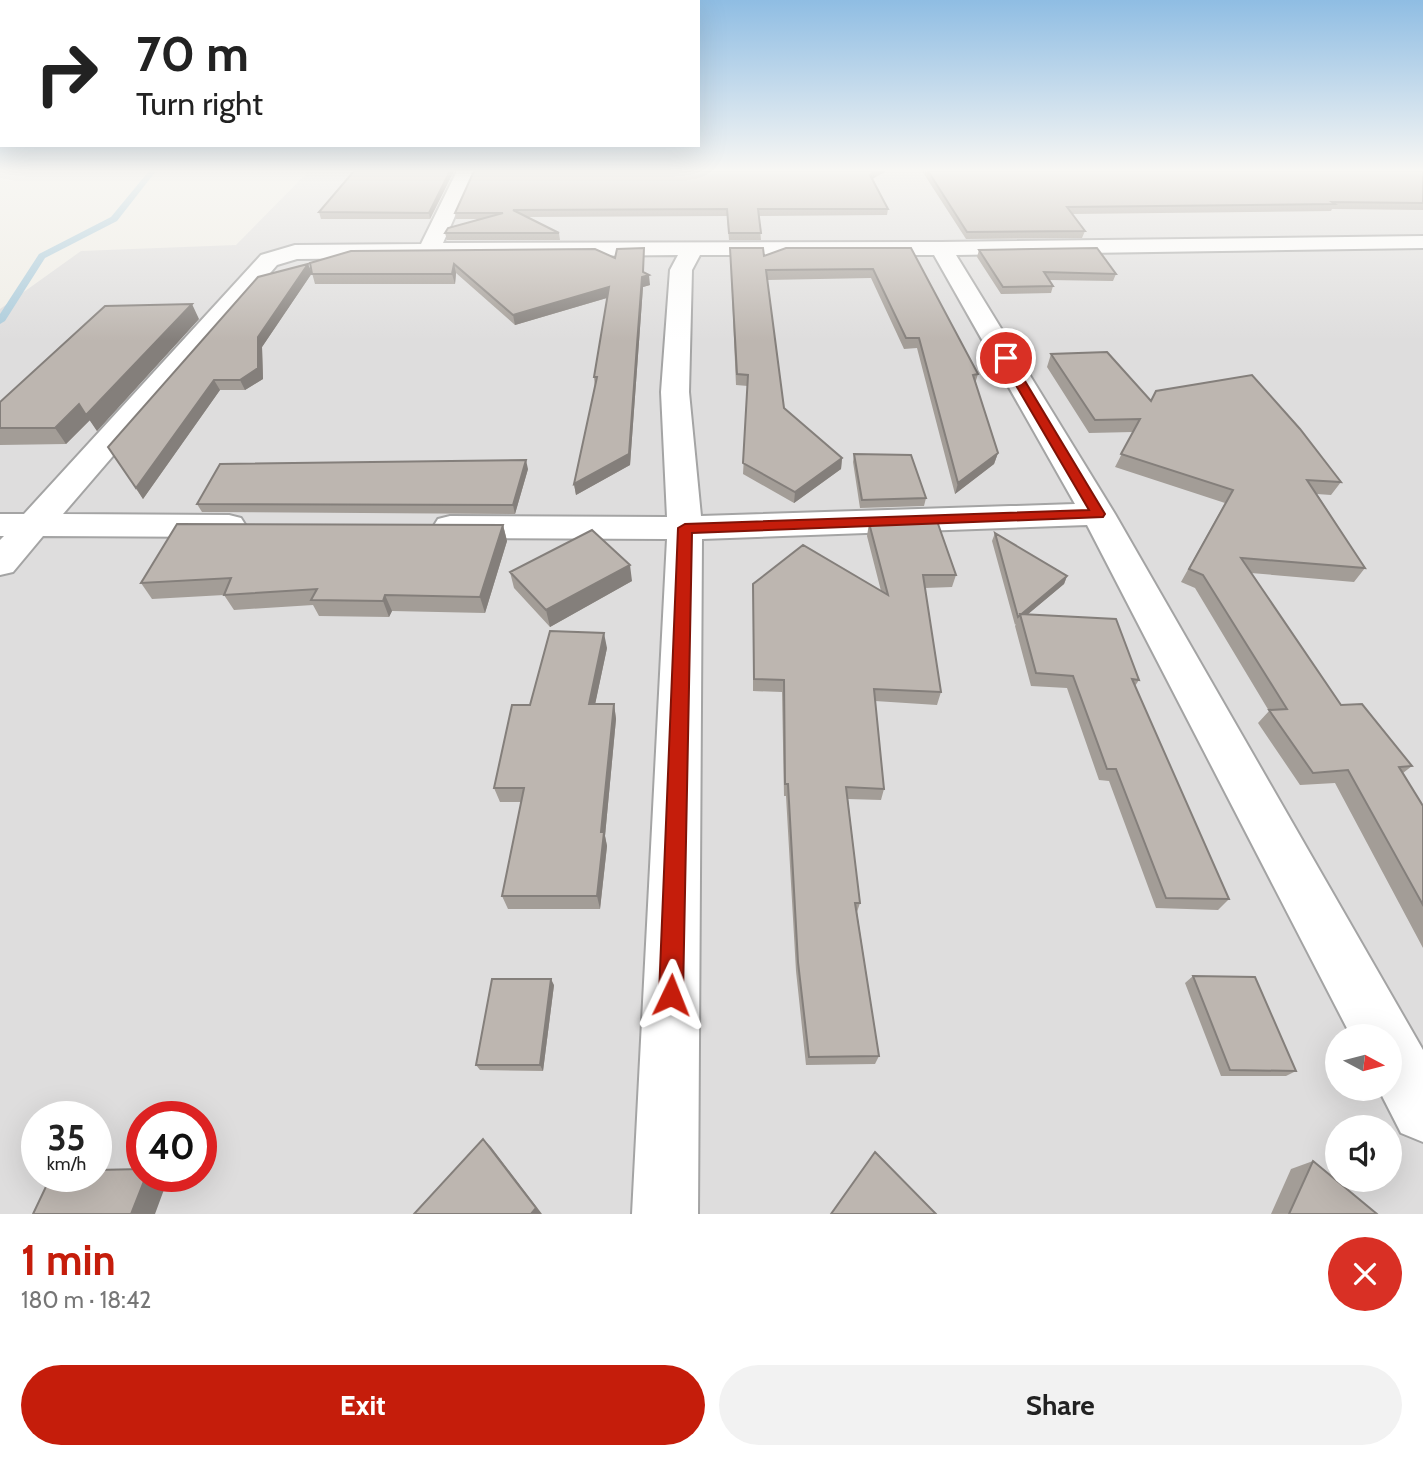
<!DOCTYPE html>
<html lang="en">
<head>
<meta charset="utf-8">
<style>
  body { margin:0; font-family:Cabin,sans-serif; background:#f2f2f2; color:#222; height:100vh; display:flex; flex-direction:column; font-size:26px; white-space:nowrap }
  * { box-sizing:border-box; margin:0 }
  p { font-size:23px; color:#767676 }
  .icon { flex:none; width:38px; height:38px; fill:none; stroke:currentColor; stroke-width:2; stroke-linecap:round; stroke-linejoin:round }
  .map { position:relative; height:1214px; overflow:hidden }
  .drawer { display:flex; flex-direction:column; background:#fff; flex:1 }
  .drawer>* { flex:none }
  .banner { position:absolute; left:0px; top:0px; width:700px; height:147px; box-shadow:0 7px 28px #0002; background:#fff; color:#222; overflow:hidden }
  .needle { width:46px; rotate:97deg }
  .fabs { position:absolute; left:1325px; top:1024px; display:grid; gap:14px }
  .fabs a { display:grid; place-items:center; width:77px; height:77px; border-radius:50%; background:#fff; box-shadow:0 7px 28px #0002; font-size:35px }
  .speed { position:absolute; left:21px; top:1101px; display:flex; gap:14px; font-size:35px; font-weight:700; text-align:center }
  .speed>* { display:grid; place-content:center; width:91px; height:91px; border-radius:50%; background:#fff; box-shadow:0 7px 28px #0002; line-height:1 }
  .speed small { font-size:18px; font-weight:400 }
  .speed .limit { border:10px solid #d22; background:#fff; color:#111 }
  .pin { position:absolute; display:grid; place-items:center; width:60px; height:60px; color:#fff; margin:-30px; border:4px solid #fff; border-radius:50%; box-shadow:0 2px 7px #0007 }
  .me { position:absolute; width:77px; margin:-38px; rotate:2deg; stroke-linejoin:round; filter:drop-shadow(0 0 5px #0008) }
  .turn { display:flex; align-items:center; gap:24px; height:147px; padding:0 21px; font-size:32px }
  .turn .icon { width:91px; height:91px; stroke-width:2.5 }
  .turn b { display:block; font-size:49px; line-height:60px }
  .round { display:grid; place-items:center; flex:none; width:74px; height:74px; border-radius:37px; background:#f2f2f2 }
  .head { display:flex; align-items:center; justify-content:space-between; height:119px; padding:0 21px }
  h1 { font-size:42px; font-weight:700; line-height:52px; color:#c51d0b }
  .cta { display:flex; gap:14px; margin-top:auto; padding:14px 21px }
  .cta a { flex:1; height:80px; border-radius:42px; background:#c51d0b; color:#fff; font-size:28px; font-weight:700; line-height:80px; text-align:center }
  .cta a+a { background:#f2f2f2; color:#222 }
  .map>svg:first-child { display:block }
  .residential { fill:#dedddd; fill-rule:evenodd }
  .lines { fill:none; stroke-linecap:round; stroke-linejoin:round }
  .stream { fill:#aacbdb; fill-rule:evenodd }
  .minor-casing { stroke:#a4a4a4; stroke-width:4 }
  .minor { fill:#fff; fill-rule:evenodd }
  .wall { fill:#a39d97 }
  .shaded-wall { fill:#847f7b }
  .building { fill:#bdb6b0; stroke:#847f7b; stroke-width:2 }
  .route { fill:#c51d0b; stroke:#801307; stroke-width:2 }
</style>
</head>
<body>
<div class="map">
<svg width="1423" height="1214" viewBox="0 0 1423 1214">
  <rect width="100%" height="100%" fill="#f0eee7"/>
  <!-- residential -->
  <path class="residential" d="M309,171H1423V1214H0V309L81,251L236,245ZM1337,1036H1390V1088H1337ZM37,1116H96V1176H37ZM142,1116H201V1176H142ZM1337,1127H1390V1180H1337Z"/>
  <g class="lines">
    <!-- stream -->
    <path class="stream" d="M149,171H156L117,221L45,258L5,321L0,324V314L39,254L111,217Z"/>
    <!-- minor casing -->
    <g class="minor-casing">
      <path id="minor" d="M457,171H475L443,243L941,242L1423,236V248L956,255L1115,514L1423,1050V1142L1401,1133L1378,1088H1390V1036H1351L1087,525L702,539L698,1214H632L667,539L450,538L438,535L433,527L438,519L450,516L667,517L661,392L670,270L678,255L297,259L277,265L63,514L229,515L241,518L246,526L241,534L229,537L43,536L13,572L0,575V540L4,536H0V514H24L261,255L295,245L421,244ZM700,255H934L1075,504L701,516L689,392L692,270Z"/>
    </g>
    <!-- minor -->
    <use href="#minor" class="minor"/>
  </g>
  <!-- wall -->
  <path class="wall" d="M454,171L430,219H321L319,212Z
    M922,171H1423V210L1332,209L1331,211L1072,214L1085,231L1082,238L966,239Z
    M873,179L888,209L887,215L759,216L761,240H729L727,216L526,217L559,233L560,240H447L445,233L478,219H456L455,213Z
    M644,248V273L650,285L643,287L630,465L576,495L574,484L595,388L594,377L607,298L515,325L456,273L455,284H315L312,273L262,347L263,379L245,390H220L143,499L108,447L308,264L311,272L310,263L615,258Z
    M730,248L764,256L911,248L978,374L975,384L998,453L994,464L955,494L917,348L904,349L871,278L767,280L784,408L842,458L841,469L794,503L743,474L748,386L736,385Z
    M979,250L1116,274L1113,281L1049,280L1053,286L1051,293L1001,294L977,257Z
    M199,319L97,431L90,420L66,444L0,445V402Z
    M1051,354L1151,401L1341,482L1331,495L1317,494L1365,568L1354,582L1251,573L1341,705L1412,766L1403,773L1423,806V948L1335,783L1300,785L1258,723L1269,711L1195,588L1181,582L1225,503L1115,467L1133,432L1089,433L1047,367Z
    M854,454L926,498L924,506L860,508L853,462Z
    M528,469L515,514L202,512L197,504Z
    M869,523L956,575L952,587L925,588L941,692L937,705L875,701L884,789L881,800L848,799L860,903L857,912L879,1056L875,1064L806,1065L796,971L786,796H784L782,692L753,691V584L881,591L867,536Z
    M503,525L507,541L485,613L392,611L389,617L319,616L313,605L234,610L224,595L152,599L141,583Z
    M995,533L1067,576L1064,584L1028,614L1139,680L1135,686L1229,899L1218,910L1156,908L1109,781L1099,780L1067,688L1031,686L1015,626L1016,624L1015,625L992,541Z
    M510,572L632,581L550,627L514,588Z
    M607,648L595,704H614L616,719L605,836L607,846L600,909H508L502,896L521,802H500L494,788Z
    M1193,976L1296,1071L1286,1076H1221L1185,983Z
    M554,985L543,1071L480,1070L476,1065Z
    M1313,1161L1377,1214H1271L1291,1169Z"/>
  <!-- shaded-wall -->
  <path class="shaded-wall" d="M450,171H454L430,219L429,213Z
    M876,171H886L869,181L870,175Z
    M644,248V277L649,275L650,285L643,287L630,465L576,495L574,484Z
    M308,264L312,273L262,347L263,379L245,390L240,380L258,337Z
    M454,264L456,273L455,284L452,274Z
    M609,287L610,297L515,325L513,315Z
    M192,304L199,319L97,431L86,415Z
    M214,380L220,390L143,499L136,488Z
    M79,404L90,420L66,444L55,428Z
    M998,453L994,464L955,494L958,483Z
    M842,458L841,469L794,503L795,492Z
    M526,460L528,469L515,514L513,505Z
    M503,525L507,541L485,613L480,597Z
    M630,565L632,581L550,627L546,610Z
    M1067,576L1064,584L1021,620L1020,615Z
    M385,595L392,611L389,617L383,601Z
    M604,633L607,648L592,719L589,704Z
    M614,704L616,719L605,836L607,846L600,909L597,896L601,832Z
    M551,979L554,985L543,1071L540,1065Z
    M483,1139L491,1147L542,1214H531Z
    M146,1176H169L155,1214H131Z"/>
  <!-- building -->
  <path class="building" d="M354,171H450L429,213L319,212Z
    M474,171H876L870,175L888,209H758L761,233H729L727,209L513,210L559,233H445L448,228L503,213H455Z
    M928,171H1423V203L1332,202L1335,204L1067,207L1085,231L967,232Z
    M644,248L643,272L649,275L642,277L629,454L574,484L597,377H594L609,287L513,315L454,264L452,274H312L310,263L351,251L595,249L615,258L617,249Z
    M730,248H763L764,256L786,248H911L978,374L973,375L998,453L958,483L919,338H906L873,269L766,270L784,408L842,458L795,492L743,463L748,375L737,374Z
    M1097,248L1116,274L1044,272L1053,286L1003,287L979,250Z
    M308,264L258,337V368L240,380H214L136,488L108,447L258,277Z
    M192,304L86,415L79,404L55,428H0V402L105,306Z
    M1107,352L1151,401L1156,391L1252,375L1300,429L1341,482L1307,480L1365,568L1241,558L1341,705L1362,704L1412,766L1399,767L1423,806V905L1348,770L1313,773L1269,710L1287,709L1203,575L1189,569L1233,490L1121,454L1140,419L1095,420L1051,354Z
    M854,454L911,455L926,498L862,500Z
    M526,460L513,505L197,504L220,464Z
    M937,521L956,575H923L941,692L874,689L884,789L846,787L860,903H855L879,1056L809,1057L798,962L788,784H785L784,680L754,679L753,584L803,545L888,595L869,523Z
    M177,524L503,525L480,597L385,595L383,601L311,600L317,589L224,595L231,578L141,583Z
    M592,530L630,565L546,610L510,572Z
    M995,533L1067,576L1018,617Z
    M1020,614L1116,619L1139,680L1132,679L1229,899L1166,898L1116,769H1107L1073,676L1036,673Z
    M550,631L604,633L589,704H614L601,832H604L597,896H502L524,788H494L512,705H530Z
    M1193,976L1255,977L1296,1071L1230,1070Z
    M492,979H551L540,1065H476Z
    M483,1139L536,1208L531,1214H414Z
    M875,1152L936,1214H831Z
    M1313,1161L1377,1214H1289Z
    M142,1169V1176H146L131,1214H33L51,1176H96V1170Z"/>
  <!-- sky -->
  <linearGradient id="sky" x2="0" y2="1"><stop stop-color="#8fbde3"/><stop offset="0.5" stop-color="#f8f7f4"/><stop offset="1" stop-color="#f8f7f4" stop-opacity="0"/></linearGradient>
  <rect width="1423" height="341" fill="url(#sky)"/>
  <!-- route -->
  <path class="route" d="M1006,355L1011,358L1105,514L1103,517L692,533L683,995L679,1003L671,1006L663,1003L659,995L678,528L685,524L1089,510L1000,358Z"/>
</svg>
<div class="fabs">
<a><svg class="needle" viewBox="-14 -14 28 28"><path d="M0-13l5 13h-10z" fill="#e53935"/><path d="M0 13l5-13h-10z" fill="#767676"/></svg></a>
<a><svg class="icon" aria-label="sound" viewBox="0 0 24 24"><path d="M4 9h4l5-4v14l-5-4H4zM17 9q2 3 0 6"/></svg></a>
</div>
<div class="speed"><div>35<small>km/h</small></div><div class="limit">40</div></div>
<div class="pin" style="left:1006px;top:358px;background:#d93025"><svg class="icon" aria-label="arrive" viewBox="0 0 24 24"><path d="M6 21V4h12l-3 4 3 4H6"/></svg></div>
<svg class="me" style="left:671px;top:995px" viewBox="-20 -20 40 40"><path d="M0-17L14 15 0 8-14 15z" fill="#c51d0b" stroke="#fff" stroke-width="4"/></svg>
<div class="banner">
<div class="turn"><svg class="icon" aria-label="right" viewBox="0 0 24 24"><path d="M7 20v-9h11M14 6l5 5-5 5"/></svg><div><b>70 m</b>Turn right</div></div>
</div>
</div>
<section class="drawer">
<div class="head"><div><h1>1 min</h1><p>180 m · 18:42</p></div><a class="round" style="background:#d93025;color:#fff"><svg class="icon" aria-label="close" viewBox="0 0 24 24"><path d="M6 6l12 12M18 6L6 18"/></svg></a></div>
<div class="cta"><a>Exit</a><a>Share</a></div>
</section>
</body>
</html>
